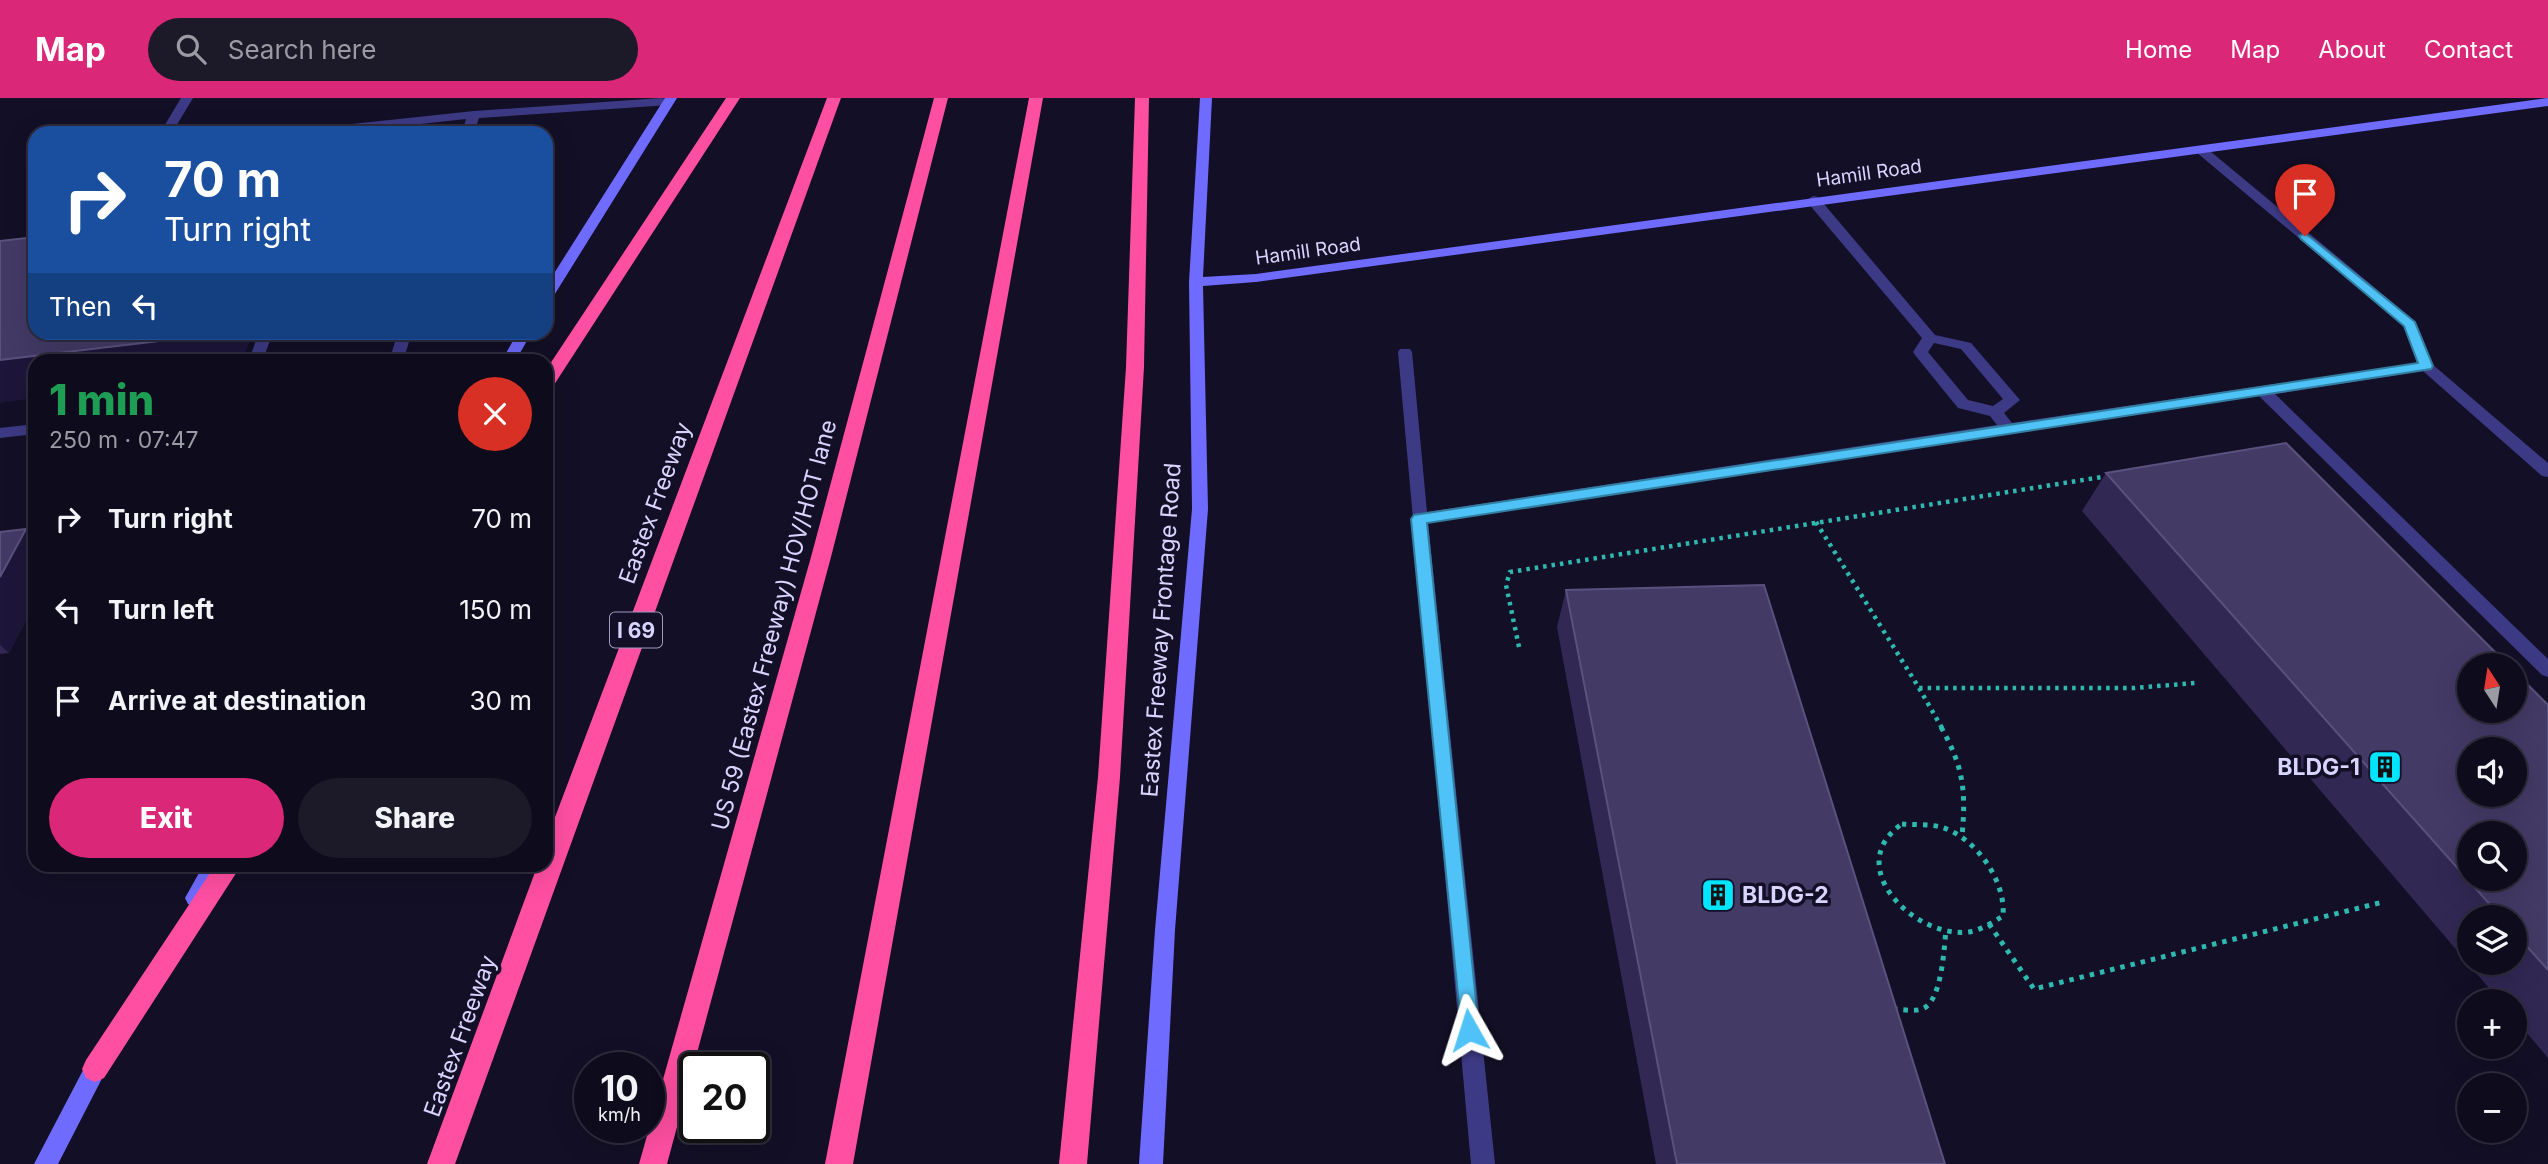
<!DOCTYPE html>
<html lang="en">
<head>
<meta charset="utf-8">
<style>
  body { margin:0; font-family:Inter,sans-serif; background:#1c1929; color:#f1f3f6; height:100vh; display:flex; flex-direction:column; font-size:26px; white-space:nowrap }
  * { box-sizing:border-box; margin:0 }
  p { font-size:23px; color:#9b9ba3 }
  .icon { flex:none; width:38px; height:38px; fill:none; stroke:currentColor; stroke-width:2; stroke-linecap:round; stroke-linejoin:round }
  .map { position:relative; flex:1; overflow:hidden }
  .drawer { position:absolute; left:28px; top:256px; width:525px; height:518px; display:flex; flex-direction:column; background:#0e0b1c; border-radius:21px; box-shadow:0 7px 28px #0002,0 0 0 2px #2e2b3b }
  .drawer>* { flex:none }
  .guide { position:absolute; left:28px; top:28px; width:525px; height:214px; border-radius:21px; box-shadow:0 7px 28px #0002,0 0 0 2px #2e2b3b; background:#1a4fa0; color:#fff; overflow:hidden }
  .needle { width:46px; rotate:348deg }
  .controls { position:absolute; left:2457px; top:555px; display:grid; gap:14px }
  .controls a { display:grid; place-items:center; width:70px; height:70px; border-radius:50%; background:#0e0b1c; box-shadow:0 7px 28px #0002,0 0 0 2px #2e2b3b; font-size:35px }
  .speed { position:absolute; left:574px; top:954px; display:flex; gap:14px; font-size:35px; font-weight:700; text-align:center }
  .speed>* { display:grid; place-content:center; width:91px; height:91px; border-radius:50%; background:#0e0b1c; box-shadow:0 7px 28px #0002,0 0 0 2px #2e2b3b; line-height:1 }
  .speed small { font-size:18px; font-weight:400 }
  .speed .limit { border:4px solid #111; border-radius:10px; background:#fff; color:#111 }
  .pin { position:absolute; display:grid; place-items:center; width:60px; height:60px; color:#fff; margin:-72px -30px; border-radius:50% 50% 50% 0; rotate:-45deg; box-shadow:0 0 7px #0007 }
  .pin .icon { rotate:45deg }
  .me { position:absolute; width:77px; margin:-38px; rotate:354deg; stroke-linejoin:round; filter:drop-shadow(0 0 5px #0008) }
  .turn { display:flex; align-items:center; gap:24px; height:147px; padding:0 21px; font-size:32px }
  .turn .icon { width:91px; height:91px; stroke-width:2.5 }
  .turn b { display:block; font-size:49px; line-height:60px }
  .then { display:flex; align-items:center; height:66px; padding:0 21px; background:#0003; gap:14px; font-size:26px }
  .round { display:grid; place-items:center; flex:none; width:74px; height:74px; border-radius:37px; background:#1c1929 }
  .headline { display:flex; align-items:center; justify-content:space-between; height:119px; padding:0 21px }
  h1 { font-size:42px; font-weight:800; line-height:52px; color:#1e9e55 }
  .cta { display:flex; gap:14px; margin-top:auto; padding:14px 21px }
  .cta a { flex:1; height:80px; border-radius:42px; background:#db2777; color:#fff; font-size:28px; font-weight:800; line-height:80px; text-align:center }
  .cta a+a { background:#1c1929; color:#f1f3f6 }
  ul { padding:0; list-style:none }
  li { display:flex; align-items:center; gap:21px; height:91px; padding:0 21px }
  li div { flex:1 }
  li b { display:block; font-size:26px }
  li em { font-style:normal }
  header { display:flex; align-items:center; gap:42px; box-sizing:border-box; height:98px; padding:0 35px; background:#db2777; color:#fff }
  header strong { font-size:33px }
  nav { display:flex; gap:38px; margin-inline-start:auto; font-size:24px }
  .search { width:490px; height:63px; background:#1c1929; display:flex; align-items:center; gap:18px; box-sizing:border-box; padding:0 24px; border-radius:38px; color:#9b9ba3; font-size:26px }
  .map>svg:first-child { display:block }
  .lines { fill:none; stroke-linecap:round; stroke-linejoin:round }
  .path-far1 { stroke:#2fb8b0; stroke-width:4.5; stroke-dasharray:3.5 5; stroke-linecap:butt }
  .path { stroke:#2fb8b0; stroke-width:5; stroke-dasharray:4.5 6; stroke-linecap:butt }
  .lane { fill:#3d3a85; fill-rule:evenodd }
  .secondary { fill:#6f6bff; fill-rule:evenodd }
  .highway { fill:#ff4fa3; fill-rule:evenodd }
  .wall { fill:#312854; fill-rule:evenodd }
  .shaded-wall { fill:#1d163a }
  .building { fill:#433a66; stroke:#5a527e; stroke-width:2; fill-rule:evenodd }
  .route { fill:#4fc3f7; stroke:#337fa1; stroke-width:2 }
  .labels { text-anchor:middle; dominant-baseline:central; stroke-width:7; stroke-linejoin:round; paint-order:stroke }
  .far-street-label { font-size:19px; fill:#d9d4ff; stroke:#130f26 }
  .shield { fill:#130f26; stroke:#9e99be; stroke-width:2 }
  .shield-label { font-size:21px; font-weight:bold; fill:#d9d4ff }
  .street-label { font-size:23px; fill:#d9d4ff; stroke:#130f26 }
  .poi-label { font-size:23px; font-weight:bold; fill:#d9d4ff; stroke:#130f26; text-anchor:end }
</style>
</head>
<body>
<header>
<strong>Map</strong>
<div class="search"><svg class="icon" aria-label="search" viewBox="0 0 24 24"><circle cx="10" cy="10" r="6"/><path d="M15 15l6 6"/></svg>Search here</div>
<nav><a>Home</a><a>Map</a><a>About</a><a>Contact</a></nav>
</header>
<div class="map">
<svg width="2548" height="1066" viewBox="0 0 2548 1066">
  <rect width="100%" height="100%" fill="#130f26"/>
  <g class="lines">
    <!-- path-far1 -->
    <path class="path-far1" d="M1816,424L1919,590H2134L2195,585
      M1519,549L1506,487L1510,474L2108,378
      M1919,590L1942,630"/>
    <!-- path -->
    <path class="path" d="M1941,629C1964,670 1966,693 1962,739
      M1902,726C1914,727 1929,726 1941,729C1975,739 2006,782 2003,818C1993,824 1981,832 1969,834C1915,841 1841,768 1902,726Z
      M1989,826L2034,891L2383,804
      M1893,911C1902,911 1913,914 1922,911C1942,904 1944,850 1946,832"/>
    <!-- lane -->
    <path class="lane" d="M181,0H193L172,35H160Z
      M661,0L675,3L669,7L479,20L474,35H462L466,21L339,35H299L305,31L474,13Z
      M2196,48H2204L2415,223L2432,266L2548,365V379L2542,378L2423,273L2275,296L2548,561V579L2542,577L2259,298L1428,425L1495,1066H1471L1398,254L1400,251H1410L1412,254L1427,414L1997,327L1990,318L1958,310L1915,257L1913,254L1922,240L1808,105L1807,102L1813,98L1818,99L1935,237L1971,245L2020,302L2004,315L2012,325L2417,265L2404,228L2196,54ZM1934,245L1961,251L2003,301L1993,308L1968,302L1928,254Z
      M259,234H273L263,262H249Z
      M398,234H412L405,257H474L481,262H375L377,259L391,257Z
      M35,326V336L0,340V330Z"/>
    <!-- secondary -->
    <path class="secondary" d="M665,0H677L553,199L546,203V188Z
      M1200,0H1212L1203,179L1256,176L2548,0V8L1256,184L1203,188L1208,411L1175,832L1163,1066H1139L1155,832L1192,411L1189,184Z
      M518,234H532L516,262H502Z
      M204,766H225L202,806L195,809L188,806L185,800Z
      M100,952L108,955L111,963L58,1066H34L92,955Z"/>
    <!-- highway -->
    <path class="highway" d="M726,0H740L552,290L546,292V272Z
      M827,0H841L455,1066H427L538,766H546V743Z
      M934,0H948L831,459L667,1066H639L811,459Z
      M1029,0H1043L853,1066H825Z
      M1135,0H1149L1144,269L1120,679L1087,1066H1059L1098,679L1126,269Z
      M216,766H242L104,980L95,984L86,980L82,971L86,962Z"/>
  </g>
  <!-- wall -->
  <path class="wall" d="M2106,375L2548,607V960L2515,921V903H2500L2082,413ZM2469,819H2515V864H2469Z
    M26,431L35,440V505L9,555L0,556V434Z
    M1566,492L1945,1066H1656L1557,529Z"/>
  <!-- shaded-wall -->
  <path class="shaded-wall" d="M210,234H254L242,262H35V300L0,305V262Z
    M26,431L35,440V505L9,555L0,547V479Z"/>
  <!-- building -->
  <path class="building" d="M35,139V234H210L209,237L0,262V143Z
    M2286,345L2508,567H2469V612H2515V574L2548,607V872L2515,835V819H2501L2106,375ZM2469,651H2515V696H2469ZM2469,735H2515V780H2469Z
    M26,431L0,479V434Z
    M1764,487L1945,1066H1677L1566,492Z"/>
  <!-- route -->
  <path class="route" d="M2305,135L2415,224L2433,268L2431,271L1427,425L1479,932L1476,938L1469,941L1462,938L1411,421L1414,417L2418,265L2404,228L2301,141L2299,138Z"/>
  <!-- icons -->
  <defs>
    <g id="building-square" transform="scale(1.75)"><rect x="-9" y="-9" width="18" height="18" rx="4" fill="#00e5ff" stroke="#130f26"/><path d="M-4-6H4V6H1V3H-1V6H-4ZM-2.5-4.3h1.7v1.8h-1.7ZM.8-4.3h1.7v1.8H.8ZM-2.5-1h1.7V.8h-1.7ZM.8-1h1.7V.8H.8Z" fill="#111"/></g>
  </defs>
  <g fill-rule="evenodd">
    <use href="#building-square" x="2385" y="669"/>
    <use href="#building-square" x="1718" y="797"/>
  </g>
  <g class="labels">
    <!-- far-street labels -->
    <g class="far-street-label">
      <text transform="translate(1869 75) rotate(-8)">Hamill Road</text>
      <text transform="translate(1308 153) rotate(-8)">Hamill Road</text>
    </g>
    <!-- shield labels -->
    <rect class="shield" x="610" y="514.5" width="52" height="35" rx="5"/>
    <g class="shield-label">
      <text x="636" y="532">I 69</text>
    </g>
    <!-- street labels -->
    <g class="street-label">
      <text transform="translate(655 405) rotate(-70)">Eastex Freeway</text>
      <text transform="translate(774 527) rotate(-75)">US 59 (Eastex Freeway) HOV/HOT lane</text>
      <text transform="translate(1161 532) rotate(-86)">Eastex Freeway Frontage Road</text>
      <text transform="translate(460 938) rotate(-70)">Eastex Freeway</text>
    </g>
    <!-- poi labels -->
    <g class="poi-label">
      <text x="2360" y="669">BLDG-1</text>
      <text x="1742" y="797" text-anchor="start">BLDG-2</text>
    </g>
  </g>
</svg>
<div class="controls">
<a><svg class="needle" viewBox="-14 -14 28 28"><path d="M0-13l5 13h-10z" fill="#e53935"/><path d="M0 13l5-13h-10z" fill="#9b9ba3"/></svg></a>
<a><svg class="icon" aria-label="sound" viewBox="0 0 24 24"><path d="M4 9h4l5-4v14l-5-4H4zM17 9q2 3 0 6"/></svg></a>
<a><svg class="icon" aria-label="search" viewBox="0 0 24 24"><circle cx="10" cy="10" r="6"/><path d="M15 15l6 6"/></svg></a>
<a><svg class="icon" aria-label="layers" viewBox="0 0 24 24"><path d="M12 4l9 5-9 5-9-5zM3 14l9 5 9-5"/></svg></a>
<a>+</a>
<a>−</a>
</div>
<div class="speed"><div>10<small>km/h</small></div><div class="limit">20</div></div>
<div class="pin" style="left:2305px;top:138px;background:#d93025"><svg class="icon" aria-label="arrive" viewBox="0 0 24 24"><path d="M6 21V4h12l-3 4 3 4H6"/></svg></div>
<svg class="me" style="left:1469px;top:932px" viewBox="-20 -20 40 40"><path d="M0-17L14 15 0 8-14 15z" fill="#4fc3f7" stroke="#fff" stroke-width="4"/></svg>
<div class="guide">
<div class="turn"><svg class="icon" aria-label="right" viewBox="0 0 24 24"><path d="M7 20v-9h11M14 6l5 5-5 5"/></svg><div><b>70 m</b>Turn right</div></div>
<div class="then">Then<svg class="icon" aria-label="left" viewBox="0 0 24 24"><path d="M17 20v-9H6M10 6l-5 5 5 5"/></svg></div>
</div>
<section class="drawer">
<div class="headline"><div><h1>1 min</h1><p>250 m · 07:47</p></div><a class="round" style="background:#d93025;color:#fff"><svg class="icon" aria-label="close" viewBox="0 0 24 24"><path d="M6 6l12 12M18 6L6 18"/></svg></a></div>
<ul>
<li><svg class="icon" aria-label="right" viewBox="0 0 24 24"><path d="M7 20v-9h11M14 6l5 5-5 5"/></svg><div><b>Turn right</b></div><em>70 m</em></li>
<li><svg class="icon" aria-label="left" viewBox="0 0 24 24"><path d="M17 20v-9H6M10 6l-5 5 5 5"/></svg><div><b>Turn left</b></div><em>150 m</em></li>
<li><svg class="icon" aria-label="arrive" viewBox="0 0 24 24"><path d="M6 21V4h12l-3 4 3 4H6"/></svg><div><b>Arrive at destination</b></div><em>30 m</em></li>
</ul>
<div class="cta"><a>Exit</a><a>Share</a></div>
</section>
</div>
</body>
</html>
